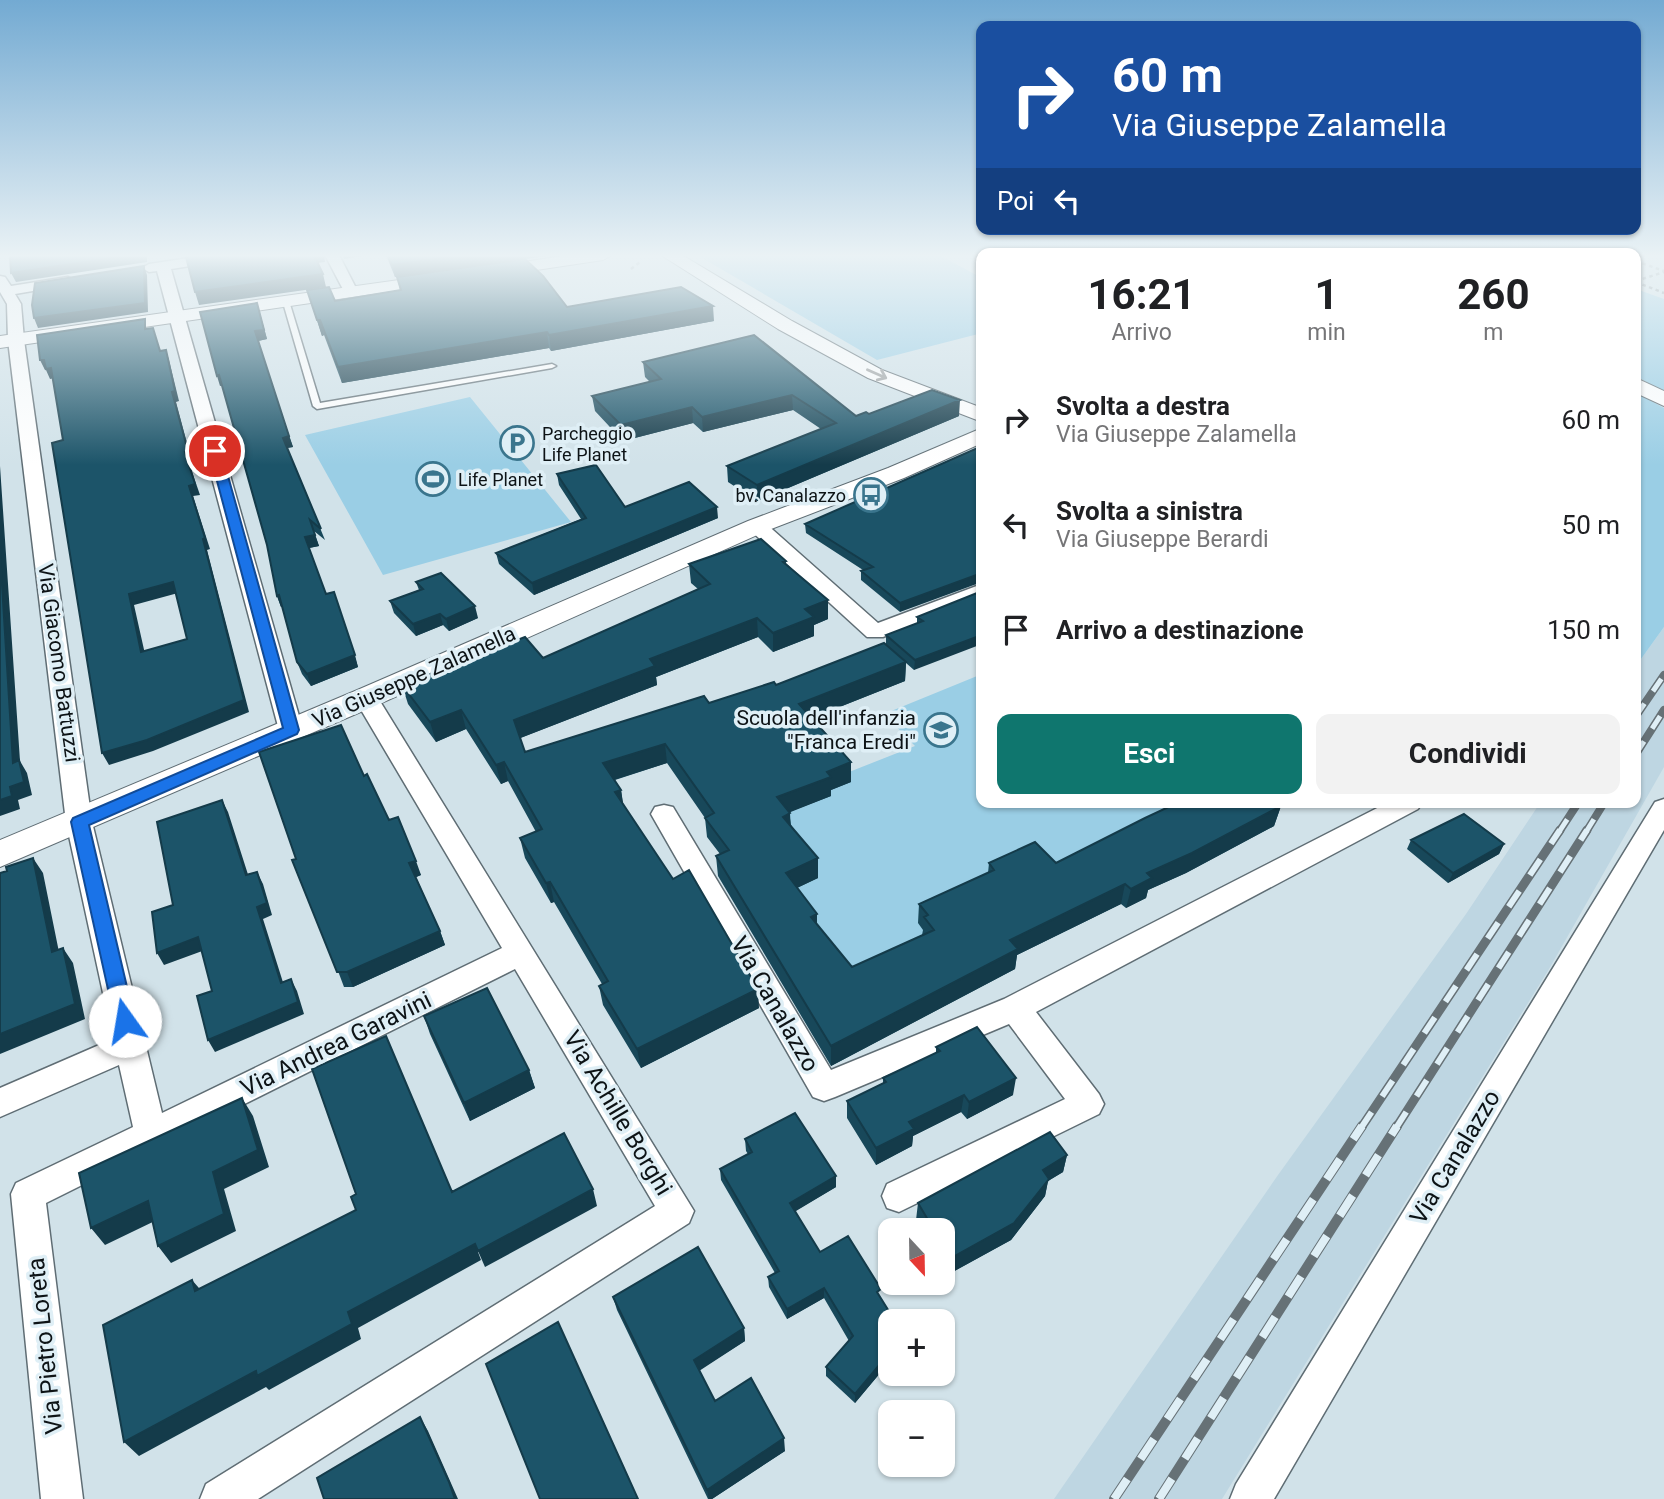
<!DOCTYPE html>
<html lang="it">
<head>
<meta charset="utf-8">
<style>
  body { margin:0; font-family:Roboto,sans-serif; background:#f2f2f2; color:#202124; height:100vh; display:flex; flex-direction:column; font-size:26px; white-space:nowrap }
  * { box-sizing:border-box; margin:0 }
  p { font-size:23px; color:#757577 }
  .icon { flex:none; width:38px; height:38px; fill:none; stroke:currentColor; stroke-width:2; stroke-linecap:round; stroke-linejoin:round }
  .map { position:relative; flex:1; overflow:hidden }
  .side { position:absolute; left:976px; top:248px; width:665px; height:560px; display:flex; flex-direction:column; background:#fff; border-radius:14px; box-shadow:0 2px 5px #0004 }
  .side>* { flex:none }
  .top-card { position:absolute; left:976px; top:21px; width:665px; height:214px; border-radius:14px; box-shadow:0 2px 5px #0004; background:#1a4fa0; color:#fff; overflow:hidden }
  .needle { width:46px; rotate:158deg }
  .fabs { position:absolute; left:878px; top:1218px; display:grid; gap:14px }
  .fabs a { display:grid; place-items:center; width:77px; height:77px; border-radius:14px; background:#fff; box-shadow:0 2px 5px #0004; font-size:35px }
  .pin { position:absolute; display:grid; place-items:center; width:60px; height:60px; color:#fff; margin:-30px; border:4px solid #fff; border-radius:50%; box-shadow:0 2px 7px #0007 }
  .me { position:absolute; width:77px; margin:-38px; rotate:347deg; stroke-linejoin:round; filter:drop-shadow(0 0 5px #0008) }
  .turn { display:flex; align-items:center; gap:24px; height:147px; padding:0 21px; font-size:32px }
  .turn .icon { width:91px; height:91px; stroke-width:2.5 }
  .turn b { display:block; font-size:49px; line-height:60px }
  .then { display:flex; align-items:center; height:66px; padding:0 21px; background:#0003; gap:14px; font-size:26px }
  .eta { display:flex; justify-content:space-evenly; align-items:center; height:119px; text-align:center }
  .eta b { font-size:42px; font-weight:700; line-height:49px }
  .cta { display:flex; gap:14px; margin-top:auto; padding:14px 21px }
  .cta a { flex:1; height:80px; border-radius:14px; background:#0f766e; color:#fff; font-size:28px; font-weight:700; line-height:80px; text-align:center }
  .cta a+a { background:#f2f2f2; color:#202124 }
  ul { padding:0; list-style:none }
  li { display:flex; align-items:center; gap:21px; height:105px; padding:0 21px }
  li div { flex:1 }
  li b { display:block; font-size:26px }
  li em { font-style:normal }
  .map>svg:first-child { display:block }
  .built { fill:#bed6e2 }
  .green { fill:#9acee5 }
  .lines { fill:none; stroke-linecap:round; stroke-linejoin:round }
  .service-casing { stroke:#5f6d74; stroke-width:3 }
  .minor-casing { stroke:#5f6d74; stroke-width:3 }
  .tertiary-casing { stroke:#5f6d74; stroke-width:2 }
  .path { stroke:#7a868b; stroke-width:2.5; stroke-dasharray:3.5 3.5; stroke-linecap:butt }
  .service { fill:#fff; fill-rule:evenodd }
  .minor { fill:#fff; fill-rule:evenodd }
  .tertiary { fill:#fff; fill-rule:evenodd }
  .rail-far2-casing { stroke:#667176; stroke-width:8 }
  .rail-far1-casing { stroke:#667176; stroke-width:9 }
  .rail-casing { stroke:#667176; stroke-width:10 }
  .rail-far2 { stroke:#dfeff6; stroke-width:5; stroke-dasharray:15; stroke-linecap:butt }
  .rail-far1 { stroke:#dfeff6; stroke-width:6; stroke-dasharray:19; stroke-linecap:butt }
  .rail { stroke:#dfeff6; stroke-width:8; stroke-dasharray:24; stroke-linecap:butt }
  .wall { fill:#18485a }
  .shaded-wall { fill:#143b4a }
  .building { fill:#1c5469; stroke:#143b4a; stroke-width:2; fill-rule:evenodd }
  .oneway { stroke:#9ea1a2 }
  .route { fill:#1a73e8; stroke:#114b97; stroke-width:2 }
  .labels { text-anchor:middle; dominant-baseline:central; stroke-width:7; stroke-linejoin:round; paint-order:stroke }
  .far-poi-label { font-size:18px; fill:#0d1316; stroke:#dfeff6; text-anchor:start }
  .street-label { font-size:21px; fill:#0d1316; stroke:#dfeff6 }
  .poi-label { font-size:21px; fill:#0d1316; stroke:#dfeff6; text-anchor:end }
  .near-street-label { font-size:24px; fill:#0d1316; stroke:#dfeff6 }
</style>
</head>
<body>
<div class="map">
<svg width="1664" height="1499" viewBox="0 0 1664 1499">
  <rect width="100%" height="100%" fill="#d1e2e9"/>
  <!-- built -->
  <path class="built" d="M1664,627V767L1549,969L1222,1499H1054L1278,1175L1466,914L1540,803H1636V666Z"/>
  <!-- green -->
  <path class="green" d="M697,255H939L982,278V333L877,360Z
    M1636,289L1664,299V392L1636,376Z
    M1636,393L1664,408V627L1636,666Z
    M470,397L571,522L383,575L305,435Z
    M982,674V803H1195L927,934L856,993L781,895L818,878L775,813L791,807L795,810L830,796L827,792L844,774L915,746L884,714Z"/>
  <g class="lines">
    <!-- service casing -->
    <g class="service-casing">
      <path id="service" d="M282,299L289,301L320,403L552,364L556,366L552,368L317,409L313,406Z"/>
    </g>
    <!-- minor casing -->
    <g class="minor-casing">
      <path id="minor" d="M209,255H242L235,259L171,269L303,730L300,736L291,738L282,736L279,730L157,271L149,272L142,268L149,264Z
        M325,255H339L358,292L356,295H346Z
        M0,276L5,277L11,286L68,277L75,281L68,285L15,294L21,304L24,340L92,822L162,1113L502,948L354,698L358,693L366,691L374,693L378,698L694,1211L689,1223L258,1499H200L206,1484L655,1206L515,969L46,1203L83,1499H41L11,1194L16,1183L133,1127L119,1065L0,1117V1088L113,1039L66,822L8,340L7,304L0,292Z
        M757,520L764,522L878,623L982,584V597L883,637H867L750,530L747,526Z
        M1664,799V830L1274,1499H1230L1236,1484L1655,802Z
        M1387,803H1422L1418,809L1036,1012L1099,1094L1104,1104L1099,1114L899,1212L887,1208L882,1196L887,1184L1065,1099L1009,1024L835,1097L824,1101L813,1097L651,814L655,807L664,805L673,807L831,1070L1004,999Z"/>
    </g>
    <!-- tertiary casing -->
    <g class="tertiary-casing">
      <path id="tertiary" d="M570,255H612L603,260L490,277L481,272L490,267Z
        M661,255H682L792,321L882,370L982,408V422L868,378L778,329Z
        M442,274L451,279L448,283L0,348V336Z
        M1636,378L1664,391V406L1636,393Z
        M982,428V443L904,478L766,531L377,705L0,867V840L355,691L748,521L888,468Z"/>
    </g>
    <!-- path -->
    <path class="path" d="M1636,257L1645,255
      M1636,261L1664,271
      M631,269L640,262
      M1636,281L1664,272
      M1636,282L1664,293"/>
    <!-- service -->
    <use href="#service" class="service"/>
    <!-- minor -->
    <use href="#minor" class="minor"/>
    <!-- tertiary -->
    <use href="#tertiary" class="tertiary"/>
    <!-- rail-far2 casing -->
    <g class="rail-far2-casing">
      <path id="rail-far2" d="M1636,716L1664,675
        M1636,754L1664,710
        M1559,832L1578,803
        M1586,832L1604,803"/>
    </g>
    <!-- rail-far1 casing -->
    <g class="rail-far1-casing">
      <path id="rail-far1" d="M1361,1128L1560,830
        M1396,1128L1587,830"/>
    </g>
    <!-- rail casing -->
    <g class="rail-casing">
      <path id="rail" d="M1114,1499L1362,1126
        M1159,1499L1397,1126"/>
    </g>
    <!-- rail-far2 -->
    <use href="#rail-far2" class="rail-far2"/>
    <!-- rail-far1 -->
    <use href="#rail-far1" class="rail-far1"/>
    <!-- rail -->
    <use href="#rail" class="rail"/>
  </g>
  <!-- wall -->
  <path class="wall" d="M386,255H553L395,277Z
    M397,277L567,307L714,321L551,351L549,348L342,383L324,335L322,336L307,290L335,301L400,290Z
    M260,313L267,339L258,341L293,447L287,448L325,540L314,531L319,546L309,548L326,594L334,592L358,667L311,686L302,674L297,662L283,607H281L277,596L267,545L222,385L220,386Z
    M754,335L856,416L869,414L959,416L757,501L728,482L727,466L821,429L793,410L703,432L693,423L623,441L595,411L592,396L650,382L645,377L643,362Z
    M982,446L900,612L861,580V571L863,570L806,533L805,524Z
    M557,474L625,507L718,518L534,595L499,564L496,553L581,519L559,485Z
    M786,561V565L828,600V619L814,625V636L773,652L758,637L656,677L657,685L520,738L525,752L776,685L886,645V635L917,623V617L982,591L914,670L906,663L905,681L812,718L851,762V782L831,790V796L789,812L791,825L818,878L797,888L817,925L852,967L922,935L923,930L918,923L919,904L988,873L989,863H1056L1281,806L1274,826L1186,873L1148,890L1146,898L1126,908L1121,904L1017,955L1015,969L831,1066L718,876L716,856L720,854L707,837L705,818L667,763L615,780L621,790L623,805L759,1008L641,1068L603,1005L599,986L602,984L554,902L551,903L525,858L520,838L536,832L508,781L501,784L466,729L436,742L408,704L402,685L543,658L698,589L691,583L689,564Z
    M416,582L478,618L449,631L443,625L416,636L394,613L390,601L419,590Z
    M389,820L421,875L416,877L440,931L445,945L353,987H344L296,859Z
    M1411,840L1504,844L1499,854L1448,883L1407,849Z
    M424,1016L529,1070L535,1088L470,1121L430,1034Z
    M936,1047L1013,1095L967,1119L961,1112L913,1136L912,1146L876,1165L847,1118V1101L883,1083V1078L936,1053Z
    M745,1139L836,1187L795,1211L820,1252L881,1298L891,1321V1360L855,1403L826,1376V1367L849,1341L824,1298L787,1319L769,1287L768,1277L775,1273L721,1180L720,1169L748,1154L746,1151Z
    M1067,1155L1063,1172L1048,1181L1045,1196L1011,1240L949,1274L943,1265V1230H922L916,1220L918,1203Z
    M613,1297L744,1328L745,1341L699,1370L715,1401L785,1451L712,1499H708L617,1310Z"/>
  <!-- shaded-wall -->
  <path class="shaded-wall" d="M133,255H147V262L16,282L11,273Z
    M314,255H324L325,262L316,263Z
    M343,255H367L344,259Z
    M465,255H553L395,277L392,265Z
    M144,266L147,275L148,312L38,328L34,318Z
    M323,274L326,287L199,305L195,292Z
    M257,303L267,339L258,341L255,331Z
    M713,306L714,321L551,351L549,335Z
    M317,320H320L324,335L322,336Z
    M547,332L549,348L342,383L338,367Z
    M166,350L169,360L179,401L176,402L192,462L189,463L200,495L193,496L210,549L207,550L249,712L153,751L109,765L102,753L244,700L189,486L185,452L172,392Z
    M40,360H44L51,368L55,378L50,379L46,370H45Z
    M219,375L223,385L220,386L217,376Z
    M792,395L793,410L703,432L702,417Z
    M960,400L959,416L757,501V485Z
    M692,407L693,423L623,441L621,425Z
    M289,436L293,447L286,448L283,438Z
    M0,466L20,761L27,773L32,795L18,800L20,809L0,816V800L10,787L13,763L0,552Z
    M717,507L718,518L534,595L532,583Z
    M315,535L319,546L309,548L305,537Z
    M982,573V582L900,612V603Z
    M173,582L178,593L134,605L147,663L141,652L129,594Z
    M279,595L284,606L281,607L277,596Z
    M828,600V619L814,625V636L773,652V633L805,609Z
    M475,606L478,618L449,631L446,619Z
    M440,614L443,625L416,636L413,624Z
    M757,618L758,637L656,677L657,685L518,739L514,720L650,659Z
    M982,635V644L914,670L915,660Z
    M355,655L358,667L311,686L307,674Z
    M906,662L905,681L799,723V704Z
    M461,710L466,729L436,742L430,722Z
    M665,744L667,763L607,782L603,763Z
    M504,762L508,781L501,784L496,765Z
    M851,762V782L831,790V796L778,817L777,797L827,772Z
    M621,790L624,809L615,792Z
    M222,800L228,812L252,887L246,875Z
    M1281,806L1274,826L1186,873L1148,890L1146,898L1126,908L1131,889L1147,873Z
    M790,813L791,833L783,817Z
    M1504,844L1499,854L1448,883L1453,873Z
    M33,858L43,873L62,967L52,952Z
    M818,858V878L786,893V873Z
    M416,861L421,875L414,878L409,863Z
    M257,872L263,884L272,915L263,919L287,995L281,983L257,907Z
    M550,882L554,902L551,903L546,883Z
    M1125,884L1121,904L1017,955L1015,969L831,1066V1046L1010,940Z
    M817,914V934L811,917Z
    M440,931L445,945L353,987L347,972Z
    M198,937L205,950L164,965L157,953Z
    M63,948L73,963L85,1019L0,1054V1034Z
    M291,979L297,991L304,1014L215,1052L208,1040Z
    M758,989L759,1008L641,1068L637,1049Z
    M529,1070L535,1088L470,1121L464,1103Z
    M1016,1078L1013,1095L967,1119L969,1102Z
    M964,1095L961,1112L913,1136L912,1146L876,1165V1148L909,1122Z
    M242,1098L253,1116L269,1167L224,1189L236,1231L171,1263L158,1246L213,1172Z
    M1067,1155L1063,1172L1048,1181L1045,1196L1011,1240L949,1274L951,1258L1043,1170Z
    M836,1176V1187L791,1214L790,1203Z
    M593,1189L597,1206L485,1267L478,1251Z
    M148,1201L161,1218L105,1245L91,1228Z
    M475,1244L481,1260L358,1328L361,1339L269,1390L266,1387L139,1456L124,1442L348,1312Z
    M192,1280L205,1295L195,1291Z
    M824,1288V1298L787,1319V1309Z
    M744,1328L745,1341L696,1373L694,1360Z
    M891,1351V1360L855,1403V1394Z
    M420,1417L428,1431L458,1499H455Z
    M784,1438L785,1451L712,1499H709L707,1490Z"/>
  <!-- building -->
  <path class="building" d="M10,255H133L11,273Z
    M197,255H314L323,274L195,292L186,257Z
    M388,255H465L392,265Z
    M525,259L543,276L567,307L681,287L713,306L549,335L547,332L338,367L320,320H317L307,290L329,287L335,301L401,290L397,277Z
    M144,266L145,303L34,318L32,305L35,283Z
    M257,303L264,330L255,331L289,436L283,438L321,529L310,520L315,535L305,537L326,594L334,592L355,655L307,674L297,662L279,595L277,596L267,545L219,375L217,376L200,312Z
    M145,319V329L153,328L160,351L166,350L175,391L172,392L188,451L185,452L195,484L189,486L205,538L203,539L244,700L147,740L102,753L52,443L63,440L51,368L46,369L44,360H40L37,335ZM173,582L187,639L141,652L129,594Z
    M754,335L856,416L866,412L869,414L932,390L960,400L757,485L727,466L836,423L792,395L702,417L692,407L621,425L592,396L661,379L643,362Z
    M982,446V573L900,603L861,571L873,567L805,524Z
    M596,465L625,507L689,482L717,507L532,583L496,553L586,518L557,474Z
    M761,539L786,561L783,562L828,600L805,609L814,617L773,633L757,618L650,659L655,666L514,720L525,752L704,696L709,703L774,682L776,685L884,643L906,662L799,704L851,762L827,772L831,777L777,797L790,813L783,817L818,858L786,873L817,914L811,917L852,967L934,930L924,917L928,915L919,904L994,870L989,863L1035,842L1056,863L1145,818L1177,803H1277L1281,806L1192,853L1147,873L1152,878L1131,889L1125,884L1010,940L1018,949L831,1046L716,856L729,850L705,818L714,813L665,744L603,763L621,790L615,792L673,879L689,870L758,989L637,1049L599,986L608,981L550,882L546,883L520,838L542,829L504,762L496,765L461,710L430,722L402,685L525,637L543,658L710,584L689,564Z
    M0,552L13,763L19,760L24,782L10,787L12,796L0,800Z
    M441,573L475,606L446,619L440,614L413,624L390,601L423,589L416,582Z
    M982,591V635L915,660L886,635L923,621L917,617Z
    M341,725L364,776L367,774L389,820L398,817L416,861L409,863L440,931L347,972H337L292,860L296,859L259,752Z
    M222,800L246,875L257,872L267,903L257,907L281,983L291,979L298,1002L208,1040L197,996L212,991L198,937L157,953L152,912L173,905L157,822Z
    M1464,814L1504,844L1453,873L1411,840Z
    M33,858L52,952L63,948L75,1004L0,1034V873L7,871L6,867Z
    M487,988L529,1070L464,1103L424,1016Z
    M977,1027L1016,1078L969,1102L964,1095L909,1122L914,1129L876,1148L847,1101L886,1082L883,1078L940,1051L936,1047Z
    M386,1036L452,1192L564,1133L593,1189L478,1251L475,1244L348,1312L352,1324L257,1376L256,1371L124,1442L103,1325L192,1280L195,1291L356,1210L351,1197L356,1194L312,1069Z
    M242,1098L258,1150L213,1172L224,1214L158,1246L148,1201L91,1228L79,1173Z
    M795,1113L836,1176L790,1203L820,1252L848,1236L881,1289L877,1292L895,1321H891V1351L855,1394L826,1367L853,1336L824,1288L787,1309L768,1277L779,1271L720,1169L752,1152L745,1139Z
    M1050,1132L1067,1155L1043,1170L1049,1179L1014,1223L951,1258L943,1245V1230H934L918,1203Z
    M698,1247L744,1328L694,1360L715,1401L751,1378L784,1438L707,1490L613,1297Z
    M558,1322L638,1499H540L486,1364Z
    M420,1417L449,1482L455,1499H324L317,1478Z"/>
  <!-- one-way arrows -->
  <defs><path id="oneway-shaft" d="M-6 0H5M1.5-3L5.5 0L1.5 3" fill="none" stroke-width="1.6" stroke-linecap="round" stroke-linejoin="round" transform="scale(1.75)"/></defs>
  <use class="oneway" href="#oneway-shaft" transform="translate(877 374) rotate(24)"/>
  <!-- sky -->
  <linearGradient id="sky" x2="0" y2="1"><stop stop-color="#73aad2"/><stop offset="0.55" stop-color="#eaf2f5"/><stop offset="1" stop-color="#eaf2f5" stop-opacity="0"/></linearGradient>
  <rect width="1664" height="465" fill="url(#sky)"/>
  <!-- route -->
  <path class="route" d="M211,449L221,451L299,730L297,734L89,825L135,1021L132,1026L125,1029L118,1026L115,1021L71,822L73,818L283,728L209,451Z"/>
  <!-- icons -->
  <defs>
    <g id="parking-ring" transform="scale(1.75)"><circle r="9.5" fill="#dfeff6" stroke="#3a758d" stroke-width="1.5"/><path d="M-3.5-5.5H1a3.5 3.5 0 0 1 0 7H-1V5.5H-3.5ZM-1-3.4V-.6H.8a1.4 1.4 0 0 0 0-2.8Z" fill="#3a758d"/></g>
    <g id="stadium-ring" transform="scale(1.75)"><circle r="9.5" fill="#dfeff6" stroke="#3a758d" stroke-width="1.5"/><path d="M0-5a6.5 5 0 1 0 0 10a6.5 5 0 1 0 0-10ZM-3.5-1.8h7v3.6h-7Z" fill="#3a758d"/></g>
    <g id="bus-ring" transform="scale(1.75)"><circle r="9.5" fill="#dfeff6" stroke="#3a758d" stroke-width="1.5"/><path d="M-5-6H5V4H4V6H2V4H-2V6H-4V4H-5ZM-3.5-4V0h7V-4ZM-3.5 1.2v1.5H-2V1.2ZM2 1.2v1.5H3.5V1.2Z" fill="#3a758d"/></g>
    <g id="school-ring" transform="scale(1.75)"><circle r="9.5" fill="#dfeff6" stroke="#3a758d" stroke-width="1.5"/><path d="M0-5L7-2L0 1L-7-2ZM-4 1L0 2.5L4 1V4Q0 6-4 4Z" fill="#3a758d"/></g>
  </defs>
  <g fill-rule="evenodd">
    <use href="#parking-ring" x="517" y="443"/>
    <use href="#stadium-ring" x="433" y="479"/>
    <use href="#bus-ring" x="871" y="495"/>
    <use href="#school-ring" x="941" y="730"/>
  </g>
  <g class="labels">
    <!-- far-poi labels -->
    <g class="far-poi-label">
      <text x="542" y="433">Parcheggio<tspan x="542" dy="21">Life Planet</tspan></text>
      <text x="458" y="479">Life Planet</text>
      <text x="846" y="495" text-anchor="end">bv. Canalazzo</text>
    </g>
    <!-- street labels -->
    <g class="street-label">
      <text transform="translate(59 663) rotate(82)">Via Giacomo Battuzzi</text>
      <text transform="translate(414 677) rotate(-24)">Via Giuseppe Zalamella</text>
    </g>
    <!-- poi labels -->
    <g class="poi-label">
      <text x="916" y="718">Scuola dell'infanzia<tspan x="916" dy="24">"Franca Eredi"</tspan></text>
    </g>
    <!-- near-street labels -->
    <g class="near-street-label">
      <text transform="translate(775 1004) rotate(60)">Via Canalazzo</text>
      <text transform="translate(336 1044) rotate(-26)">Via Andrea Garavini</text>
      <text transform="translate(618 1113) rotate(59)">Via Achille Borghi</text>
      <text transform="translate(1455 1157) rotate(-59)">Via Canalazzo</text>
      <text transform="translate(45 1346) rotate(-96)">Via Pietro Loreta</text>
    </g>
  </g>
</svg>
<div class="fabs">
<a><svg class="needle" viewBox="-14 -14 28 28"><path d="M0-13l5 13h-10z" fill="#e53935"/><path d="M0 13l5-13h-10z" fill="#757577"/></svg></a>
<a>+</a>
<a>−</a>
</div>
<div class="pin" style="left:215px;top:451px;background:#d93025"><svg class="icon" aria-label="arrive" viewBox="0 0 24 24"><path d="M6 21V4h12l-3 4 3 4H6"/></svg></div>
<svg class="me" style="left:125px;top:1021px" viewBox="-20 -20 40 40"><circle r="19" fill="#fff"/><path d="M0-13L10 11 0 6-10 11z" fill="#1a73e8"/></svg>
<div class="top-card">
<div class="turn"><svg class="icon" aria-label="right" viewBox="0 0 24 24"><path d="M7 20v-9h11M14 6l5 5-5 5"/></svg><div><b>60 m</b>Via Giuseppe Zalamella</div></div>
<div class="then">Poi<svg class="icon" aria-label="left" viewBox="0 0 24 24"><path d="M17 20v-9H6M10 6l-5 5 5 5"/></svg></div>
</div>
<section class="side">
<div class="eta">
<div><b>16:21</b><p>Arrivo</p></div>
<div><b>1</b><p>min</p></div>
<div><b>260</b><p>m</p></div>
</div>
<ul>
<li><svg class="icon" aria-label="right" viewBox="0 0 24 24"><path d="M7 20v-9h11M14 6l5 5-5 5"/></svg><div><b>Svolta a destra</b><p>Via Giuseppe Zalamella</p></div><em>60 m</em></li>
<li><svg class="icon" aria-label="left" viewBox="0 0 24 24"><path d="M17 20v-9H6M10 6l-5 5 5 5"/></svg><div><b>Svolta a sinistra</b><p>Via Giuseppe Berardi</p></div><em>50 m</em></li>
<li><svg class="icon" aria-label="arrive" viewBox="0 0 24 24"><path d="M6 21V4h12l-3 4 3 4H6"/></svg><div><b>Arrivo a destinazione</b></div><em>150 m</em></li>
</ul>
<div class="cta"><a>Esci</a><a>Condividi</a></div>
</section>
</div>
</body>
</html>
